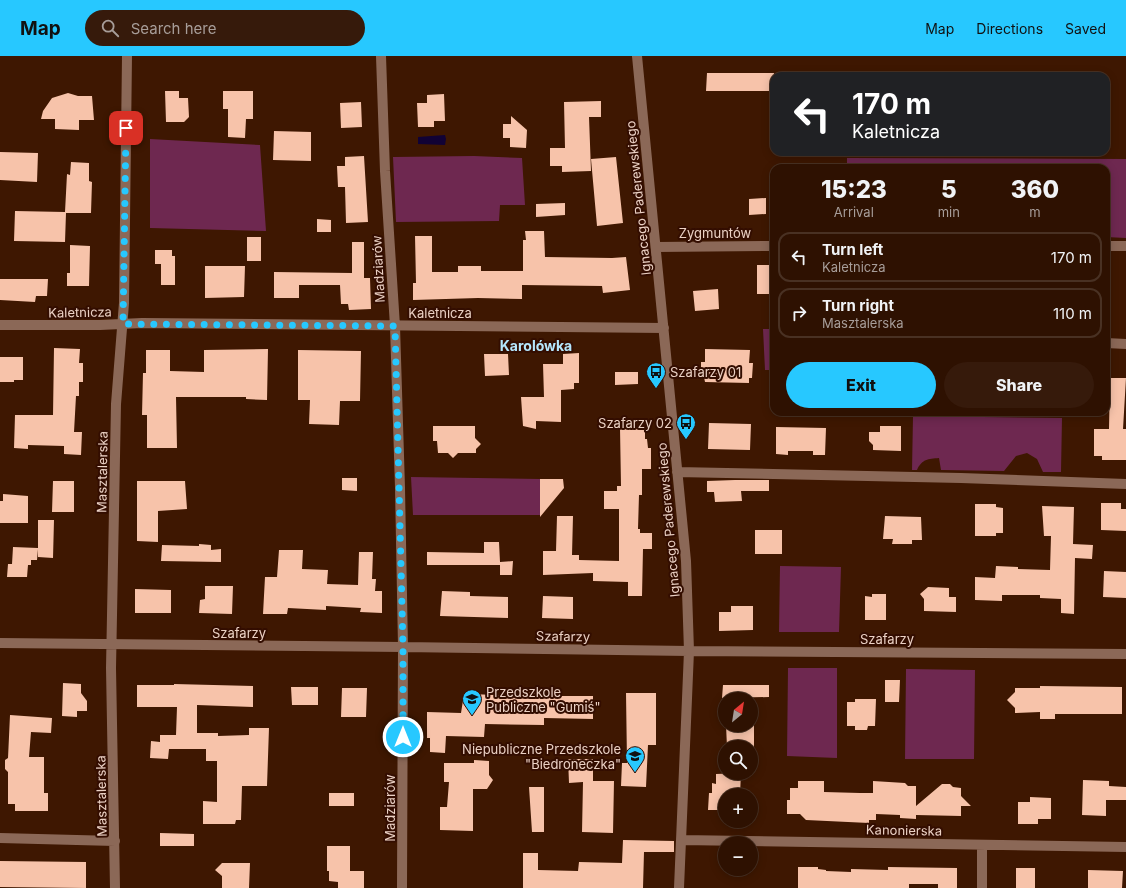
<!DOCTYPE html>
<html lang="en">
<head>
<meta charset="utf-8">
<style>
  body { margin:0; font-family:Inter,sans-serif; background:#361a0b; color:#f1f3f6; height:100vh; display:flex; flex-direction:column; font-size:15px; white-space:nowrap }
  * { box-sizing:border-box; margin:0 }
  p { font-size:13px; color:#a79d99 }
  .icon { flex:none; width:22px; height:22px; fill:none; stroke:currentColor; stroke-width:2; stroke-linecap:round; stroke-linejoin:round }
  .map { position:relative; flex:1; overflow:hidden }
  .sheet { position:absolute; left:770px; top:108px; width:340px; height:252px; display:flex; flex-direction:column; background:#2e1101; border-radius:12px; box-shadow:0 2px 10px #0003,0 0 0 1px #493123 }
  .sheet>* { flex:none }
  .banner { position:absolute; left:770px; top:16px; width:340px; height:84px; border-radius:12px; box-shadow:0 2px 10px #0003,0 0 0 1px #493123; background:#202124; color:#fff; overflow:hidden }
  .needle { width:26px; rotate:30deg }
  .controls { position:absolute; left:718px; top:636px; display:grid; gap:8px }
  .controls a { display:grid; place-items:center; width:40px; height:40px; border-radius:50%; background:#2e1101; box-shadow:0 2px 10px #0003,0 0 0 1px #493123; font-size:20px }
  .pin { position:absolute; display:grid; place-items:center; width:34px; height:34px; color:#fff; margin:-17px; border-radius:8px; box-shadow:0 2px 6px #0006 }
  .me { position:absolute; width:44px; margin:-22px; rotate:0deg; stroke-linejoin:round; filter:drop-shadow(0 0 3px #0008) }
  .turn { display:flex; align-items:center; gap:14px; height:84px; padding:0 16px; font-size:18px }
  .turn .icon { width:52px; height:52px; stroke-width:2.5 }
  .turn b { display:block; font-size:28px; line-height:34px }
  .eta { display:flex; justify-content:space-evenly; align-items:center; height:68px; text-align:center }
  .eta b { font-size:24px; font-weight:800; line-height:28px }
  .button { display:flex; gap:8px; margin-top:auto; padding:8px 16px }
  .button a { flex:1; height:46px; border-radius:24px; background:#27c8ff; color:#111; font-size:16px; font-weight:800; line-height:46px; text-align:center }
  .button a+a { background:#361a0b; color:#f1f3f6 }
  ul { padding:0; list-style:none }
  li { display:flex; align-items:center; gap:12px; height:50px; margin:0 8px 6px; padding:0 8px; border:2px solid #493123; border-radius:12px }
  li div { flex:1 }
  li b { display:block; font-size:15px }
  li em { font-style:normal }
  header { display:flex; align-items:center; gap:24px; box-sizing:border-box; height:56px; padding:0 20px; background:#27c8ff; color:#111 }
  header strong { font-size:19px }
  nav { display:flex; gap:22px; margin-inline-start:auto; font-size:14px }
  .search { width:280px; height:36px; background:#361a0b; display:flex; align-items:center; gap:10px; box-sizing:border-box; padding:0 14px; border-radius:22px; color:#a79d99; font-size:15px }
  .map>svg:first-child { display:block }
  .green { fill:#6e2850 }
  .water { fill:#110235 }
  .building { fill:#f7c3aa }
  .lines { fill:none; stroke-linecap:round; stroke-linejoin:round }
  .minor { stroke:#8b6857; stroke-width:10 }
  .route { stroke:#27c8ff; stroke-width:7; stroke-dasharray:0 12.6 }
  .labels { text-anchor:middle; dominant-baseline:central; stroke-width:4; stroke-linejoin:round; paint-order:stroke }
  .street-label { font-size:13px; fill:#ebd1c4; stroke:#330d00 }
  .poi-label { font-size:13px; fill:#ebd1c4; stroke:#330d00; text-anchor:start }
  .neighbourhood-label { font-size:14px; font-weight:bold; fill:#b5e7fd; stroke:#330d00 }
</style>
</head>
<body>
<header>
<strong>Map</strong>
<div class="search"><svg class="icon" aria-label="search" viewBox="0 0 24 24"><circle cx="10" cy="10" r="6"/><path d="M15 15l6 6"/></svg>Search here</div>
<nav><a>Map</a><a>Directions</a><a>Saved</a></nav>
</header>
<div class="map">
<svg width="1126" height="832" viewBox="0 0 1126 832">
  <rect width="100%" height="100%" fill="#3e1701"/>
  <!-- green -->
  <path class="green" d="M150,83L260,89L266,175L150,172Z
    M474,100L522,102L525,149H500L499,165L396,166L393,101Z
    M847,102L1126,103V182L1106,181V112H847Z
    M763,273H774V314H765Z
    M913,360L1062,362L1061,416H1043L1037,403L1027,397L1016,400L1004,415L941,414L939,402C928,403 922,403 917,414H912Z
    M411,421L540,423V459H413Z
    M780,510L841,511L839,576H779Z
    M788,612H837V702L787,700Z
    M906,613L975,614L974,703H905Z"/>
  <!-- water -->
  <path class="water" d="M445,79L446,83L445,89L418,88V81Z"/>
  <!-- building -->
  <path class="building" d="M707,17H774V35H706Z
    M165,35H179V42H188L189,61L184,66H166Z
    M223,35H253V63H246L245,82L228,81V53H223Z
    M68,37L78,40H92L94,64H79V74L55,73V63H41L43,55L52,42Z
    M444,38L445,65H434V71H418L417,47H427V39Z
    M601,45V61H589L591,115L562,116V110H550V92H565L564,46Z
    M361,46L362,71L341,72L340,47Z
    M511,60L527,74L526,92L510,91V82H503V68H511Z
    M274,75L311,76V105L273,104Z
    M0,96L38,97L37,126L0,124Z
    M364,100L368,166L346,167L345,131H338L337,110H345V101Z
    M616,101L623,167L597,170L591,103Z
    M71,106L89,107V125L92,126L91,157H66L65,186L14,185L15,155L65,156L67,118L70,119Z
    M766,142V158L749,159V143Z
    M565,147V159L536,161V148Z
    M317,163L331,164V176H317Z
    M525,175H544L545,201L612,202L626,201L630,234L603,237L602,230L522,229V243L478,242L413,244V227H416L415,180H432V216H458V210H481V215H523V184H526Z
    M247,181H261V205H247Z
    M352,186H364V222H370L371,253L349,254L348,248H341L340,229H299V242H274V216L352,217Z
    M70,189L90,190L89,230H67V217H70Z
    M155,194H172V200H175V229H161V208H155Z
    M757,209H774V238H757Z
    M205,210H245L244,241L205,242Z
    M0,223H48L47,240H36L35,246L0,244Z
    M718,233L719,253L695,255L693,235Z
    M54,292L80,293L79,307H83V326H79V340H76L74,376H82L81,399L64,398V390L28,389V393L14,392L15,359H53Z
    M268,293L267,344L246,343V341H176L177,392H147V359H142L143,317H146V294H170V315L204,316V294Z
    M705,293L750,294L749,307H753L752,322H749V327L705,326L704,321H701V306H705Z
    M298,294L361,295L360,345H340L339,369L309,368L310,344H298Z
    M579,297V327H574V333L561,334V366L536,365V373L523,370L521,341H544L543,308H563V298Z
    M484,298H508L509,319L485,320Z
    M0,301H23V324H14V326H0Z
    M615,316H638V328L615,329Z
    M1110,322H1126L1123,373H1126V404H1102V400H1094V373H1109Z
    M709,367L751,368L750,394L708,393Z
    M433,370H475V382L481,388L476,393V397H458L453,402L448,397H438L437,385H433Z
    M880,370H901V395L873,394V389L869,385V376H880Z
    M776,371L826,372L825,399H813V395H788V399L776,398Z
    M620,372L645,373V383H647L648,392H651V413H642V439H639L638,473H640V477H652V493H643L642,540H628V526L593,525V517L543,519V495H556L557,460H573L572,499H579V504L619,505V453H604V435H617V430H621Z
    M342,422H357V435L342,434Z
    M540,423H563L564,432L540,461Z
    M735,424H769V435H741L742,445L715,446L714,436H707V425Z
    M53,425H74V456H52Z
    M137,425H185L187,453L158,455V486L137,485Z
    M3,438L28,440V467H0V445H3Z
    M1101,447H1121V453H1126V475L1101,474Z
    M975,448H996V451L1003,452V477H996V480H975Z
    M1042,450L1074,451L1073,488L1093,489L1092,503L1075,502L1074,558L1061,557V543L1040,542V539H1002V545L975,544V521L995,522L996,510L1018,511V513L1050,514L1051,480H1044Z
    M885,460L921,461L922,484H912V488H892L893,483H883Z
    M38,464H54L53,502L38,501V493L37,504H31V509H28L27,521H7L8,508H12L13,491L38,492Z
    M755,474H782V498H755Z
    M484,486H499L500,506L513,505L512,519H500V509H427V496L484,497Z
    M199,488L211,489V494L221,493V506L161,505L162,489L199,490Z
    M279,494H303L302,513L328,514L327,528L358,529L359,496H373L372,523H376L375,535H382V557L360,556L361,552L326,550V554L288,552L287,558H263L265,521H277Z
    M1104,515L1126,516V542L1103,541Z
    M205,530H233L232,558L199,557L200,544L205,543Z
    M928,531L949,532V541H956V556L924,555V543L920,538Z
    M135,533L171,534V557H135Z
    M442,535L470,536V540L508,541V562L440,560Z
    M872,538H886V564H865V540L872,541Z
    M543,540L573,541V563L542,562Z
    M731,550H753V574L719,575V556H731Z
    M885,624H900L899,646H885Z
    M63,627L81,628V637L87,645V655H77V661L62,660Z
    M174,628L253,630V651L197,649V677H218V680L249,679V672H269L267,730H242L241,764H236L235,768H203V745L217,746V705H206V693H169L168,703L150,702L151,685L160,686V679H176L177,651H137V629H174Z
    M723,629H769V641L722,642Z
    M1040,630L1122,631V658H1055V663H1040V656L1015,657V652L1007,644L1015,636V632H1040Z
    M291,631H318V649H292Z
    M342,632H367L366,661H341Z
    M501,634L545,635V640H593V663L544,662V669L485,668L484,681L446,680L445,697L430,696V682H427V656L461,657L464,638L501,639Z
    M626,637H656V689H648L646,731L621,730L622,707H627Z
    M855,643H876L875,670H868L867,674H855V670H847V646H855Z
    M10,659L52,662L51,677L31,676L29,701H44V737H48V755H15V748H8V716L5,713V704L8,702Z
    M726,669H754V691H727Z
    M568,703H593V725H614L613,777L582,776L583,726L569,727Z
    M474,704L489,705V719L493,724L487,733H473V775L440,774V751H447L449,726H444V707H474Z
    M741,717L740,739H725V754H708L709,737H712V727L716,728V718Z
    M1083,724L1109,725V730L1126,731V744H1106V760L1082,759Z
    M798,725H824V736L860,737H873V725L905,727L908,730H916V750L942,728H950L953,731L961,732V740L971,750H961V760L916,759V763L900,762V759L876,758V764H869V767L806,764L800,758H787V744H790V732H798Z
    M529,731H544V776H532Z
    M329,737H354V750H329Z
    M1030,741L1051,742V763H1038V768H1018V746H1030Z
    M160,777L194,778V790H160Z
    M623,784L674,785V796H644L643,832H523V797H538V814L578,815L579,806L622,807Z
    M327,790H350V815H364V832H338V826L329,825V815H327Z
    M0,805L86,806V832L0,831Z
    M222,807H250L249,832H222V820L215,814Z
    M798,811H818V813L826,814V815L851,816V813L888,814V811L957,812V832H938V828H909V832H798Z
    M1016,812H1035V832H1016Z
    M1088,814L1123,815L1122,832H1088Z"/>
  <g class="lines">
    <!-- minor -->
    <path class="minor" d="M381,0L385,115L395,270L400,432L403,591L402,832
      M637,0L686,505L689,595L679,832
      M1106,190H1126
      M656,191L774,190
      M0,269H100L142,267L664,272
      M1106,287L1126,288
      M677,416L961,422L1126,428
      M0,587L403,591L689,595L1126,598
      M0,782L115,785
      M681,784L1126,791
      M115,832L111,612L116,348L124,247L127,0
      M982,832V789"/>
  </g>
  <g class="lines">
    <!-- route -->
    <path class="route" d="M126,72L123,268L395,270L403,591V681"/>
  </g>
  <!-- icons -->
  <defs>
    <g id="bus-pin" transform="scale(1)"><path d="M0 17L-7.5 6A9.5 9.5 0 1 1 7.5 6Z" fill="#27c8ff" stroke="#330d00"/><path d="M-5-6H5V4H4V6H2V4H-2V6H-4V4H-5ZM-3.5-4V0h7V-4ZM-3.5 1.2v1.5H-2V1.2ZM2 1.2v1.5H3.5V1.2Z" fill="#111"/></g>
    <g id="school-pin" transform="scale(1)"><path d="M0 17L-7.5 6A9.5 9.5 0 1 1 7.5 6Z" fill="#27c8ff" stroke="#330d00"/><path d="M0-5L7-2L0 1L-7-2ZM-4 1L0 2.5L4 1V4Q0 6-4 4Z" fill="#111"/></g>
  </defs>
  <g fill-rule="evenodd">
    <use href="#bus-pin" x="656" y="316"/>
    <use href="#bus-pin" x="686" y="367"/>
    <use href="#school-pin" x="472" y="643"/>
    <use href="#school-pin" x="635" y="700"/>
  </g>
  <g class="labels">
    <!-- street labels -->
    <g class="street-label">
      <text transform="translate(638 142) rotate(-96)">Ignacego Paderewskiego</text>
      <text x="715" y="177">Zygmuntów</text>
      <text transform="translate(378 213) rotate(-93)">Madziarów</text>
      <text transform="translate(80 256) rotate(-1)">Kaletnicza</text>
      <text x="440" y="257">Kaletnicza</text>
      <text transform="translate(102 416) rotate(-89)">Masztalerska</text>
      <text transform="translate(668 464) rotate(-95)">Ignacego Paderewskiego</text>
      <text x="239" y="577">Szafarzy</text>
      <text transform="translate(563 580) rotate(1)">Szafarzy</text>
      <text x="887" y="583">Szafarzy</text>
      <text transform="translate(101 740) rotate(-91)">Masztalerska</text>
      <text transform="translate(390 752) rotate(-90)">Madziarów</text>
      <text transform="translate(904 774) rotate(1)">Kanonierska</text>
    </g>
    <!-- poi labels -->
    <g class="poi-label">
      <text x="670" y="316">Szafarzy 01</text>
      <text x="672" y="367" text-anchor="end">Szafarzy 02</text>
      <text x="486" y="636">Przedszkole<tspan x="486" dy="15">Publiczne "Gumiś"</tspan></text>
      <text x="621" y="693" text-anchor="end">Niepubliczne Przedszkole<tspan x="621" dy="15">"Biedroneczka"</tspan></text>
    </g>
    <!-- neighbourhood labels -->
    <g class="neighbourhood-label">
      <text x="536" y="289">Karolówka</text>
    </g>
  </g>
</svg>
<div class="controls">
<a><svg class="needle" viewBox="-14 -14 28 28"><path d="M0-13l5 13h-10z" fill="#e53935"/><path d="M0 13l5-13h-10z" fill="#a79d99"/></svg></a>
<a><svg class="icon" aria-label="search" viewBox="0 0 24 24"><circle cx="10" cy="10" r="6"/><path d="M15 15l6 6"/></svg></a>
<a>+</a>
<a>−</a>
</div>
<div class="pin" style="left:126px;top:72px;background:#d93025"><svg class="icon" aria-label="arrive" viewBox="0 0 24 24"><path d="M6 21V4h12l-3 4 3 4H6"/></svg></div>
<svg class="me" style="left:403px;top:681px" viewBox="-20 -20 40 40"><circle r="17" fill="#27c8ff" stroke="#fff" stroke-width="3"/><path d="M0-11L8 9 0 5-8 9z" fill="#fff"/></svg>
<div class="banner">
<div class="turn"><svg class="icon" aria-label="left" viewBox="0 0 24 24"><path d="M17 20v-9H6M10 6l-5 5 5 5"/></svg><div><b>170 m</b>Kaletnicza</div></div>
</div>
<section class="sheet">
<div class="eta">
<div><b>15:23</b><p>Arrival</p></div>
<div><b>5</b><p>min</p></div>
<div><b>360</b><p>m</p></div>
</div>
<ul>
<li><svg class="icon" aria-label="left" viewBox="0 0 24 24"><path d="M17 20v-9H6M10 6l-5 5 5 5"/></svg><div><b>Turn left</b><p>Kaletnicza</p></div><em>170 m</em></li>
<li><svg class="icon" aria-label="right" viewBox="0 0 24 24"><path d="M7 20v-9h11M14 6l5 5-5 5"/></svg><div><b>Turn right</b><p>Masztalerska</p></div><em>110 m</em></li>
</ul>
<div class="button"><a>Exit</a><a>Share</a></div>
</section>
</div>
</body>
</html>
